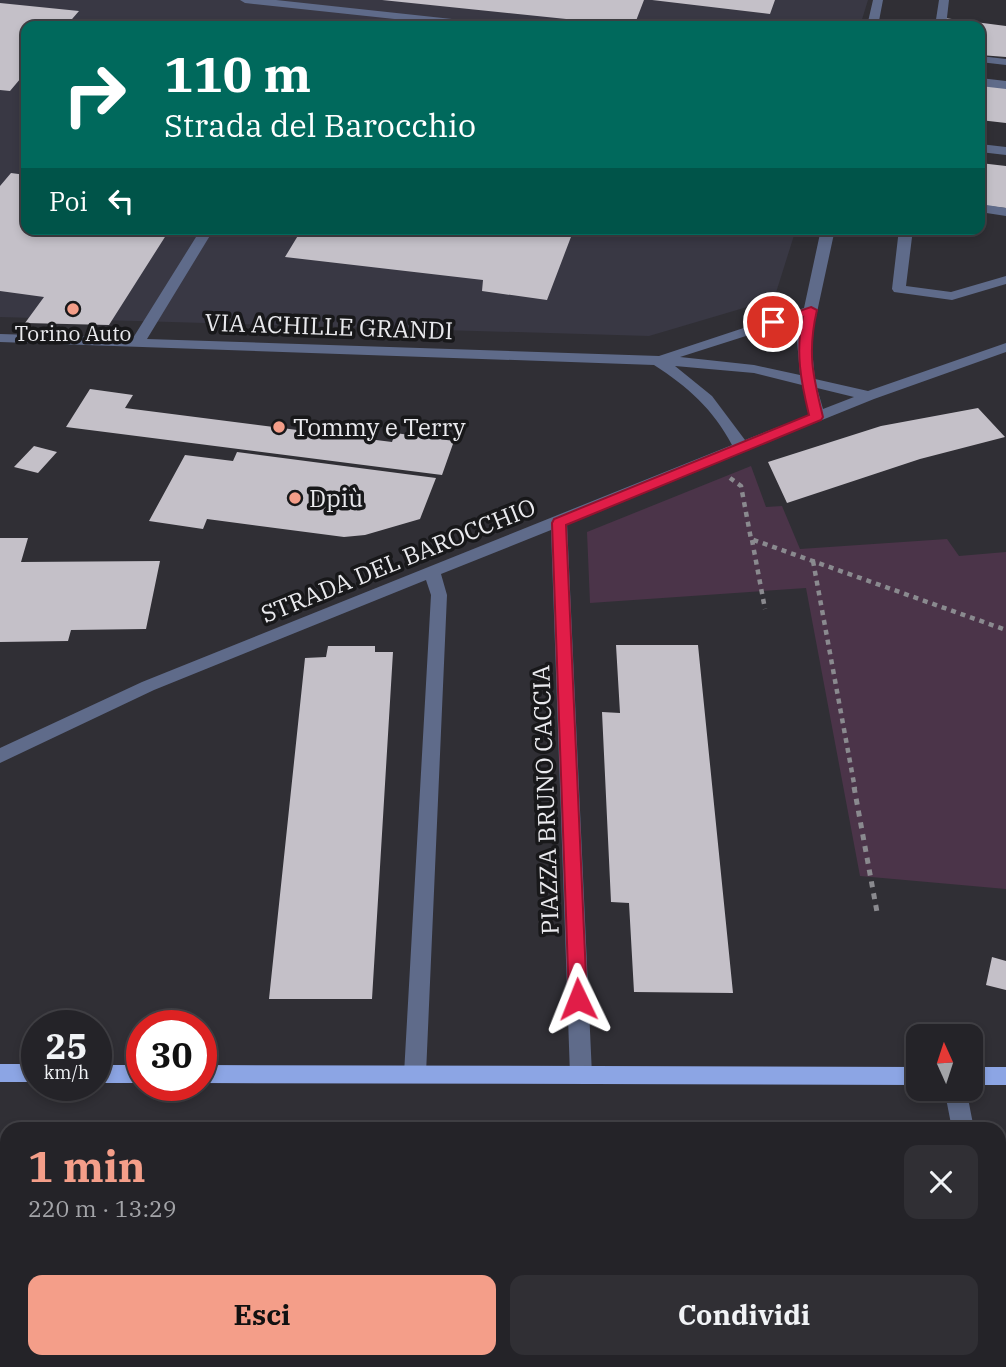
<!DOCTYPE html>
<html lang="it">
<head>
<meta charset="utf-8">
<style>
  body { margin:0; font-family:"IBM Plex Serif",serif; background:#302f34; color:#f1f3f6; height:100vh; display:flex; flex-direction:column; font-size:26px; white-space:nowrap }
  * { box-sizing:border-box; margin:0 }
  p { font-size:23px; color:#a3a4a8 }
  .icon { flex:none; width:38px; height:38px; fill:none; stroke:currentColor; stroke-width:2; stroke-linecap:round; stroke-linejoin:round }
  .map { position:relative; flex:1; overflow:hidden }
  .details { position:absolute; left:0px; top:1122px; width:1006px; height:247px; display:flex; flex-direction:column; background:#242328; border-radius:21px 21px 0 0; box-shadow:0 4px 10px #0003,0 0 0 2px #414045 }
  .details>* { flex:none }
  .banner { position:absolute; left:21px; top:21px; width:964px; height:214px; border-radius:14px; box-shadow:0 4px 10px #0003,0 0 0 2px #414045; background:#00695c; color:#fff; overflow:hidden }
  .needle { width:46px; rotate:357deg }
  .controls { position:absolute; left:906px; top:1024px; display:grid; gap:14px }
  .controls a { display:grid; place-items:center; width:77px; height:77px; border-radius:14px; background:#242328; box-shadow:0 4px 10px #0003,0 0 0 2px #414045; font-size:35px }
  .speed { position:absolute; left:21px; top:1010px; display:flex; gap:14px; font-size:35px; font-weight:700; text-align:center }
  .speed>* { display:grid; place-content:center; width:91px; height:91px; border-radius:50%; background:#242328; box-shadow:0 4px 10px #0003,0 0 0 2px #414045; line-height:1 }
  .speed small { font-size:18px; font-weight:400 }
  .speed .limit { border:10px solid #d22; background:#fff; color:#111 }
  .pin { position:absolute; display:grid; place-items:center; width:60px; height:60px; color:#fff; margin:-30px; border:4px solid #fff; border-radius:50%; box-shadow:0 2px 7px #0007 }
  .me { position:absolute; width:77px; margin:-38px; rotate:358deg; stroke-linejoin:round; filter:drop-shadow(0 0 5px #0008) }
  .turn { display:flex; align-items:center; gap:24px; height:147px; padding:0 28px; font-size:32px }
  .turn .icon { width:91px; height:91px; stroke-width:2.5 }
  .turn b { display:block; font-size:49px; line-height:60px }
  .then { display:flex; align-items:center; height:66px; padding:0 28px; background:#0003; gap:14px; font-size:26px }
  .round { display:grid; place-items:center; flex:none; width:74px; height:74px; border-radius:14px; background:#302f34 }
  .overview { display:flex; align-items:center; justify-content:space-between; height:119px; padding:0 28px }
  h1 { font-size:42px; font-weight:800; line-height:52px; color:#f49e89 }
  .cta { display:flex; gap:14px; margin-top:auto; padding:14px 28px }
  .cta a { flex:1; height:80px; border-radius:14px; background:#f49e89; color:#111; font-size:28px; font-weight:800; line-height:80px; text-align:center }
  .cta a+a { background:#302f34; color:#f1f3f6 }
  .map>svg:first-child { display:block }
  .built { fill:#393844 }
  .green { fill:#4b3449 }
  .building { fill:#c4c0c8 }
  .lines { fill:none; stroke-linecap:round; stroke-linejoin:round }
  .path-far1 { stroke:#8a8a8f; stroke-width:4.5; stroke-dasharray:5 5; stroke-linecap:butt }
  .path { stroke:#8a8a8f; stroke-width:5; stroke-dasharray:6 6; stroke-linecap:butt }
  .minor { fill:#5f6b8a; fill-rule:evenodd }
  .major { fill:#8ca5e4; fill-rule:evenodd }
  .route { fill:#e11d48; stroke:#92132f; stroke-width:2 }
  .poi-dot { fill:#f49e89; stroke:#18181a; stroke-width:2.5 }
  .labels { text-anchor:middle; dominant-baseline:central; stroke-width:7; stroke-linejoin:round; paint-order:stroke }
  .far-poi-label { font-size:21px; fill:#eaeaee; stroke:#18181a }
  .street-label { font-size:24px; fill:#eaeaee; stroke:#18181a }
  .poi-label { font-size:24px; fill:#eaeaee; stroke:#18181a; text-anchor:start }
</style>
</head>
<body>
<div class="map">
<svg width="1006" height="1367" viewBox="0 0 1006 1367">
  <rect width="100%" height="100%" fill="#302f35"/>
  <!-- built -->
  <path class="built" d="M0,0H868L860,26H26V229H796L774,299L649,336L0,317Z"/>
  <!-- green -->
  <path class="green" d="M751,466L766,507L782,506L800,549L947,539L959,556L1006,552V889L860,876L806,588L590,603L587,532Z
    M0,1250H7V1362H938L939,1367H0Z"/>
  <!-- building -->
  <path class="building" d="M382,0H644L634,26Z
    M652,0H775L770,14Z
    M0,3L79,11L66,26H26V72L10,91L0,90Z
    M944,18L1006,26V57L980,55V26H943Z
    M98,19L148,24V26H92Z
    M980,84L1006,86V123L980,120Z
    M980,163L1006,166V208L980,205Z
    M11,173L26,175V229H170L109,325L25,323L44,297L0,291V186Z
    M302,229H574L547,300L482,291L483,280L285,257Z
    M90,389L133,395L125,408L392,442L395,433L454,441L442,475L66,427Z
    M978,408L1005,437L920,459L787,503L768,462L881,426Z
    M34,446L57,452L38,473L14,467Z
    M237,452L436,478L420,519L365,535L344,537L207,519L203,529L149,521L185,455L233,461Z
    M0,538H28L21,562L160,561L146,629L71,630L68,641L0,642Z
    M616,645H698L733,993L634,992L629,903L611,902L602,712L620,713Z
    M328,646H375V652H393L372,999H269L305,658L326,657Z
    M992,957L1006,961V990L986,985Z"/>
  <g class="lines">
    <!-- path-far1 -->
    <path class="path-far1" d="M730,478L741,486L751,539L1006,630
      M752,540L765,609
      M813,561L855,789"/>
    <!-- path -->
    <path class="path" d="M854,787L877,912
      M0,1259H7
      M999,1266H1006
      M0,1273H7
      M911,1362L912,1367"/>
    <!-- minor -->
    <path class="minor" d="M240,0H276L489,23L495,26H460L245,3Z
      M873,0H883L878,26H867Z
      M939,0H949L946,26H935Z
      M980,56L1006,59V65L980,62Z
      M980,78L1006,81V89L980,86Z
      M980,144L1006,147V155L980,152Z
      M980,204L1006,208V216L980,212Z
      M201,229H214L147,339L659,356L804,308L821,229H835L811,340L815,379L868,391L1006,343V352L874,399L567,523L592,1075L589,1081L581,1084L573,1081L570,1075L551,530L441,574L447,595L426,1074L423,1080L415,1083L407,1080L404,1074L431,595L426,580L154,690L0,763V748L142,682L732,445C714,410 687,386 654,365L0,342V334L133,338ZM802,318L797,340L800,375L754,365L680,357ZM675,366L754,373L802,385L809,415L745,440L712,396ZM817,388L854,397L823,409Z
      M899,229H913L906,286L951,292L1006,276V284L952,300L894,292L892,289Z
      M944,1088H966L974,1129H952Z
      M999,1302L1006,1305V1359L999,1356Z"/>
    <!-- major -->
    <path class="major" d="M0,1064H37V1082H0Z
      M96,1065H142V1083H96Z
      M201,1065L919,1067V1085L201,1083Z
      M971,1067H1006V1085H971Z
      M0,1183L7,1184V1204L0,1203Z
      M999,1193H1006V1213H999Z"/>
  </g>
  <!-- route -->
  <path class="route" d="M811,307L817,310C807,353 813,376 823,417L821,420L566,525L587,999L584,1005L578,1007L571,1005L569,999L552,523L554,519L809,415C801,382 795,351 803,317L773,325L767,322Z"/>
  <!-- markers -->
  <g class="poi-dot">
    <circle cx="73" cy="309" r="7"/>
    <circle cx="279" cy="427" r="7"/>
    <circle cx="295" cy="498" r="7"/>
  </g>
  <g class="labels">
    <!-- far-poi labels -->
    <g class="far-poi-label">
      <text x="73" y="333">Torino Auto</text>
    </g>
    <!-- street labels -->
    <g class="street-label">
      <text transform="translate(329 326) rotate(2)">VIA ACHILLE GRANDI</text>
      <text transform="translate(398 560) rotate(-22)">STRADA DEL BAROCCHIO</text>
      <text transform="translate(545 800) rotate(-92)">PIAZZA BRUNO CACCIA</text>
    </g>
    <!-- poi labels -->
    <g class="poi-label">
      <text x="293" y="427">Tommy e Terry</text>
      <text x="309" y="498">Dpiù</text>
    </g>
  </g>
</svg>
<div class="controls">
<a><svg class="needle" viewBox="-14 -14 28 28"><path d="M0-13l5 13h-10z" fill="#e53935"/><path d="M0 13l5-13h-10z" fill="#a3a4a8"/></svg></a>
</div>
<div class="speed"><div>25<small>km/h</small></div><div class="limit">30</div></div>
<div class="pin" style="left:773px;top:322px;background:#d93025"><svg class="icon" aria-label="arrive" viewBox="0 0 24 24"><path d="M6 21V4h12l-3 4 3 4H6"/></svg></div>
<svg class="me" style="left:578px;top:999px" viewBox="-20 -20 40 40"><path d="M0-17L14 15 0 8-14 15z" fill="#e11d48" stroke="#fff" stroke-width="4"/></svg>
<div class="banner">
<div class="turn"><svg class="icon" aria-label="right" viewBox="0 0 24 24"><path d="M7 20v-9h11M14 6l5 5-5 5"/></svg><div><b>110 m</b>Strada del Barocchio</div></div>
<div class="then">Poi<svg class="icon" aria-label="left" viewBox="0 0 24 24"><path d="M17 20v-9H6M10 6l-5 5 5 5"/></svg></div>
</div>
<section class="details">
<div class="overview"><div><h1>1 min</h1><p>220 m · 13:29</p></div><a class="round"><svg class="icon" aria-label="close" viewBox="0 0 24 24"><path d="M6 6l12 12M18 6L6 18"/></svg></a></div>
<div class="cta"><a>Esci</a><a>Condividi</a></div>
</section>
</div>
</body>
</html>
